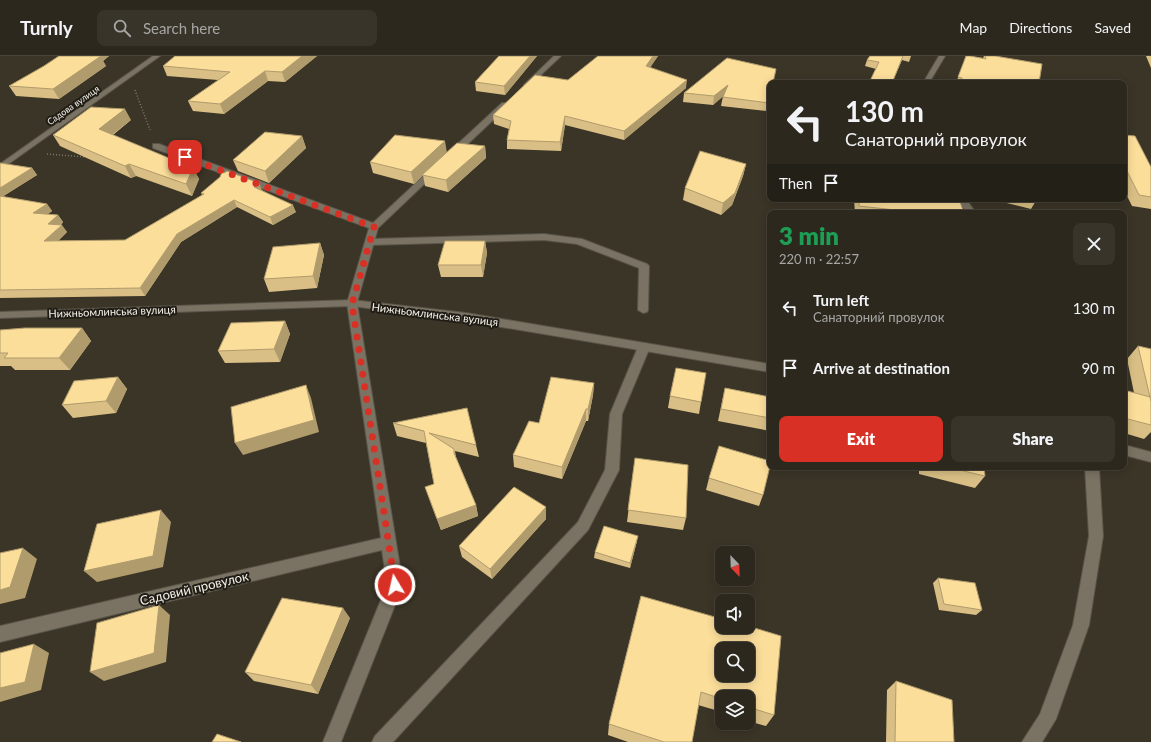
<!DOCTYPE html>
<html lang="en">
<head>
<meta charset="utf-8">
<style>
  body { margin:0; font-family:Lato,sans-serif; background:#38342a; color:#f1f3f6; height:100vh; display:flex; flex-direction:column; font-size:15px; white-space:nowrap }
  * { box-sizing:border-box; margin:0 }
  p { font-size:13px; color:#a6a6a4 }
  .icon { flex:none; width:22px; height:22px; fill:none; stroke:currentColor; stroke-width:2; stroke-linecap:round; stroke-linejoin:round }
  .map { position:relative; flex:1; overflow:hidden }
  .details { position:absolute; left:767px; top:154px; width:360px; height:260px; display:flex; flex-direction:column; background:#2c281d; border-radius:8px; box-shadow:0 2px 10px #0003,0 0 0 1px #48443b }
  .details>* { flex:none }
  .top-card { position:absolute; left:767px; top:24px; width:360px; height:122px; border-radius:8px; box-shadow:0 2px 10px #0003,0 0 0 1px #48443b; background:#2c281d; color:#f1f3f6; overflow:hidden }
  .needle { width:26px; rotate:157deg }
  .buttons { position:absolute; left:715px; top:490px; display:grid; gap:8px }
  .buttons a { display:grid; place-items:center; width:40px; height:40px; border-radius:8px; background:#2c281d; box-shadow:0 2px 10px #0003,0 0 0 1px #48443b; font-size:20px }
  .pin { position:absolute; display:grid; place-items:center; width:34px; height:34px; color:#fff; margin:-17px; border-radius:8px; box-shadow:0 2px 6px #0006 }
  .me { position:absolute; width:44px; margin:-22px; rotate:351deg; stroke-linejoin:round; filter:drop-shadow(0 0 3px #0008) }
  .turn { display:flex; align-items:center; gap:14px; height:84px; padding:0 12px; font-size:18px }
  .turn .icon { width:52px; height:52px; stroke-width:2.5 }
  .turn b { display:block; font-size:28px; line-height:34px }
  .then { display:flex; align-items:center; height:38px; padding:0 12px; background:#0003; gap:8px; font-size:15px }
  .round { display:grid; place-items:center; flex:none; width:42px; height:42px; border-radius:8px; background:#38342a }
  .headline { display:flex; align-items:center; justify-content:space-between; height:68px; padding:0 12px }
  h1 { font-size:24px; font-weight:800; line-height:30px; color:#1e9e55 }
  .primary-button { display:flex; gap:8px; margin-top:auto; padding:8px 12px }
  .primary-button a { flex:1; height:46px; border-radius:8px; background:#d93025; color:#fff; font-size:16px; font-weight:800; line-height:46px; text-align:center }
  .primary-button a+a { background:#38342a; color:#f1f3f6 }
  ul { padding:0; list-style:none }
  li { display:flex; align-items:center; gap:12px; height:60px; padding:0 12px }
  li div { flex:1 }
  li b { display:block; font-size:15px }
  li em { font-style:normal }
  header { display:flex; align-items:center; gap:24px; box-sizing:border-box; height:56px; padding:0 20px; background:#2c281d; border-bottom:1px solid #48443b }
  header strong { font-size:19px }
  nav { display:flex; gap:22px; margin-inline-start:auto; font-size:14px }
  .search { width:280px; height:36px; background:#38342a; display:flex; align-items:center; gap:10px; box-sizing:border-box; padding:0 14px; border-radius:8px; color:#a6a6a4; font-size:15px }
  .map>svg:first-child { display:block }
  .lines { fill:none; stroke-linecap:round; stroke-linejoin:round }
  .lane-casing { stroke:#595448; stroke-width:2 }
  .street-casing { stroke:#595448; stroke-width:2 }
  .secondary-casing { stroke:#595448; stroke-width:2 }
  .path { stroke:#7e796d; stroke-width:1.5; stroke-dasharray:1 2; stroke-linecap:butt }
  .lane { fill:#7a7363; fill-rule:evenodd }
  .street { fill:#7a7363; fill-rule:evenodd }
  .secondary { fill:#7a7363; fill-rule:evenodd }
  .wall { fill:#d9bf85 }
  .shaded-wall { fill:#b09b6c }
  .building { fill:#fcde9b; stroke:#b09b6c; fill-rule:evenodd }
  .route { stroke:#d93025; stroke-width:7; stroke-dasharray:0 12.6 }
  .labels { text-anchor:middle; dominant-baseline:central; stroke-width:4; stroke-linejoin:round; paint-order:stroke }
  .far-street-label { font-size:9px; fill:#f6f2e9; stroke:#201d16 }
  .street-label { font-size:11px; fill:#f6f2e9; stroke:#201d16 }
  .near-street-label { font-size:13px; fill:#f6f2e9; stroke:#201d16 }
</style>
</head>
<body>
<header>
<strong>Turnly</strong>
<div class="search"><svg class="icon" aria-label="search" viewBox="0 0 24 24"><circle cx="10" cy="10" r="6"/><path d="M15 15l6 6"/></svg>Search here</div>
<nav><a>Map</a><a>Directions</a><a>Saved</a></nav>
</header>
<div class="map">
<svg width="1151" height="686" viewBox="0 0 1151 686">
  <rect width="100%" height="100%" fill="#3b3527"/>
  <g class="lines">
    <!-- lane casing -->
    <g class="lane-casing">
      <path id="lane" d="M544,178L582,183L647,208L649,210L648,254L647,256L643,257L638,254L639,212L577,188L544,184L370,189L365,186L370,183Z
        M644,287L648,288L650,291L622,358L619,414L588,474L393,686H372L375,680L578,466L605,414L610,358L638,291L640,288Z"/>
    </g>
    <!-- street casing -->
    <g class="street-casing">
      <path id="street" d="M153,0H160L0,114V108Z
        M554,0H561L528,31H524V29Z
        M939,0H945L929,27H923Z
        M502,47H505L509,49L455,100H449V96Z
        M153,88H159L373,167L432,112H438L439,114L378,172L357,247L403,529L341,686H323L387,529L382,494L0,586V570L381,482L347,247L369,172L153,92Z
        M957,143H966L976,157H967Z
        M1085,411H1099L1103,480L1089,569L1056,663L1042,686H1022L1040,658L1073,569L1089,480Z"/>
    </g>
    <!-- secondary casing -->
    <g class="secondary-casing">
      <path id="secondary" d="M352,244L466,257L770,308V316L466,265L352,250L0,262V256Z
        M1124,389L1151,396V406L1124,399Z"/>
    </g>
    <!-- path -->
    <path class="path" d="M135,34L150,74
      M47,98L86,101"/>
    <!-- lane -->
    <use href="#lane" class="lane"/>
    <!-- street -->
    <use href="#street" class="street"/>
    <!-- secondary -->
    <use href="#secondary" class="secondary"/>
  </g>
  <!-- wall -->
  <path class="wall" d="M59,0H109L103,5L106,10L59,43L16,40L9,30L44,10Z
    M317,0L285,26L268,25L224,58L193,55L188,45L218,24L167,20L163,10Z
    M499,0H537L505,39L476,35L475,26Z
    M598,0H658L650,11L686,32L624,84L565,69L561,95L507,93V84L509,73L494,68L493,59L568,24Z
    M870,0H911L909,6L902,4L892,27H869L876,13L865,10L867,4Z
    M966,0L983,2L984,0H995L1039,27H956Z
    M1146,0H1151V12Z
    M684,37L770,43L767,55L721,50L723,40L713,49L683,46Z
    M131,64L113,79L193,112L199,123L192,140L136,120L131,122L60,90L53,79Z
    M1124,79L1151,111V153L1132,150L1124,134Z
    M302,80L306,92L269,127L238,115L233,104Z
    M485,90L486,102L448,136L425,130L423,119L414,128L373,117L370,106L447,96Z
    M0,107L32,112L37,119L2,141L47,148L52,155L48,158L58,159L63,166L61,169L67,176L58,185L125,184L202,139L201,137L262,134L296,156L273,169L237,151L181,186L145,240L0,242Z
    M746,108L743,120L732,149L721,159L683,144L685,132Z
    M854,143H959L964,157H855Z
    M990,143H1037L1031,153Z
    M485,185L487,197L483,221H441L438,209Z
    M320,187L324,199L317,232L269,236L264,223Z
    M285,265L290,278L280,306L225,307L218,295Z
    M82,272L91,285L70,314H15L11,310H0V274Z
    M1138,290L1151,293V376L1144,383L1124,377V334L1134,337L1127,303Z
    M118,321L127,333L116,357L73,362L62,349Z
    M594,327L593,339L588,365H586L562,423L514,411L513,399L539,367Z
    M725,332L770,341V375L718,365Z
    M670,340L701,346L699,358L668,352Z
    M393,367L476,389L479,401L455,395L456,401L476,449L478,460L441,474L429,442L425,431L434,428L426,387L397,380Z
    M635,402L686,462L683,474L627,466Z
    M919,411H984L985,420L975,432L919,418Z
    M709,422L763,439L759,450L706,434Z
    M546,451V463L492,523L462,501L459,490Z
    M637,485L630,512L594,502L595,496Z
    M938,522L982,554L976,559L939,554L933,527Z
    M641,540L774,659L766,670L748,665V641H722V656L698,649L692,686H628L608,679L609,668Z
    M350,562L318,638L254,625L245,616Z
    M896,625L954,686H886L887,634Z"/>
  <!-- shaded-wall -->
  <path class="shaded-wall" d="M92,0H109L103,5L106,10L59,43L53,33Z
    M302,0H317L285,26L282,16Z
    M530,0H537L505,39L504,30Z
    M653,0H658L646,18V10Z
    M265,15L268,25L224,58L220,48Z
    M687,24L686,32L624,84V75Z
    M728,29L726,38L713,49L714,40Z
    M125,53L131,64L105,84L99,73Z
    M565,60V69L561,95L560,86Z
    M302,80L306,92L269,127L265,115Z
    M445,85L447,97L414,128L411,116Z
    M485,90L486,102L448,136L446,124Z
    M129,108L136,120L131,122L125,110Z
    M746,108L743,120L732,149L721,159L723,147Z
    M32,112L37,119L0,142V132Z
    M193,112L199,123L192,140L186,128Z
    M259,127L262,134L257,139L254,131Z
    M234,144L237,151L181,186L145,240L140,232L177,178Z
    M47,148L52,155L39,165L33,157Z
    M293,149L296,156L273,169L270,161Z
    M58,159L63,166L53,176L48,168Z
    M62,169L67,176L50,192L44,185Z
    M485,185L487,197L483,221L481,209Z
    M320,187L324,199L317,232L313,220Z
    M285,265L290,278L280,306L274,293Z
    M82,272L91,285L70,314L59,302Z
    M118,321L127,333L116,357L106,345Z
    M594,327L593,339L588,365V353Z
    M306,329L311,342L319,376L243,399L235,387Z
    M586,353V365L562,423V411Z
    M476,449L478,460L441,474L437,463Z
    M546,451V463L492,523L490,513Z
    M161,454L171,466L163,511L97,526L84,515Z
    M638,480L637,485L630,512V507Z
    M23,492L37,503L25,542L0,548V534Z
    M159,549L170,559L166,606L104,625L90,616Z
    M343,552L350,562L318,638L311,629Z
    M34,588L49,597L41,634L0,646V632Z"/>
  <!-- building -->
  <path class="building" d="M59,0H101L53,33L9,30L44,10Z
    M175,0H302L282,16L265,15L220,48L188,45L230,16L163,10Z
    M499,0H530L504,30L475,26Z
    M598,0H653L646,10L687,24L624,75L565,60L560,86L507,84L511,65L493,59L535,19L568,24Z
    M870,0H903L892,27H869L879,6L867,4Z
    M966,0H970L986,3L985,0H995L1042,8L1039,27H961L962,22L958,21Z
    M727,2L776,13L773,27H770V43L769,47L723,41L728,29L714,40L684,37Z
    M91,51L125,53L99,73L193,112L186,128L129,108L125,110L53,79Z
    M265,76L302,80L265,115L233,104Z
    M395,79L445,85L411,116L370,106Z
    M1124,79L1135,80L1151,111V141L1139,139L1124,109Z
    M457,87L485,90L446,124L422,119Z
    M700,95L746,108L735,137L723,147L685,132Z
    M0,107L32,112L0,132Z
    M227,115L259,127L254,131L293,149L270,161L234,144L177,178L140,232L0,234V140L47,148L33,157L58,159L48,168L62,169L44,185L125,184L204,138L201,137L220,121L222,116L224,117Z
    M859,143H959L964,157H923L859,150Z
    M445,185H485L481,209H438Z
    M320,187L313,220L264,223L273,191Z
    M285,265L274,293L218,295L231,267Z
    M25,272H82L59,302H4L8,297H0V274Z
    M1138,290L1151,293V341H1150Z
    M676,312L706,317L701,346L670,340Z
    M118,321L106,345L62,349L74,325Z
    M551,321L594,327L588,353H586L562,411L513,399L529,365L539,367Z
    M306,329L314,364L235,387L231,351Z
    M725,332L770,341V362L721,353Z
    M1124,334L1150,341L1151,346V369L1124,362Z
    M467,352L476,389L429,377L454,393V397L476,449L437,463L425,431L434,428L424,375L393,367Z
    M719,390L770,405V410L763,439L709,422Z
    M635,402L688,409L686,462L628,454Z
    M947,411H984L985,420Z
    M514,431L546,451L490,513L459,490Z
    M161,454L153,500L84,515L97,468Z
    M604,470L638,480L630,507L595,496Z
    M23,492L10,531L0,534V497Z
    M938,522L975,527L982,554L944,548Z
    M641,540L722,563V571H748V570L781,580L774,659L748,651V641H722V643L701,636L692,686H664L609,668ZM722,593H748V619H722Z
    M282,542L343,552L311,629L245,616Z
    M159,549L154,597L90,616L97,567Z
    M34,588L25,626L0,632V597Z
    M896,625L952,644L954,686H895Z
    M217,678L241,686H212Z"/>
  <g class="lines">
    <!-- route -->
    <path class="route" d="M185,101L374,171L352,248L395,529"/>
  </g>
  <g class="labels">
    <!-- far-street labels -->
    <g class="far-street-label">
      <text transform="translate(73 49) rotate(-35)">Садова вулиця</text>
    </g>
    <!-- street labels -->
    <g class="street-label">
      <text transform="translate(112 255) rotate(-2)">Нижньомлинська вулиця</text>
      <text transform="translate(435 258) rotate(7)">Нижньомлинська вулиця</text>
    </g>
    <!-- near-street labels -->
    <g class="near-street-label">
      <text transform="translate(194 532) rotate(-13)">Садовий провулок</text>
    </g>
  </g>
</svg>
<div class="buttons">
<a><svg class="needle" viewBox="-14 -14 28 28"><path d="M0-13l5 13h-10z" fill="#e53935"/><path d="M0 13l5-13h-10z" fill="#a6a6a4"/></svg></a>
<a><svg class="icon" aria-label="sound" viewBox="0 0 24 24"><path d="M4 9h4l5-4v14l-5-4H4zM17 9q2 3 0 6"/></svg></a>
<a><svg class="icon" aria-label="search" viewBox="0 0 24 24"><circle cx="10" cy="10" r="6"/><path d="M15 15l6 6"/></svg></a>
<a><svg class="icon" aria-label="layers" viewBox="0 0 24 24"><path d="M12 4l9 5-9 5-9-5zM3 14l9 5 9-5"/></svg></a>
</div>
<div class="pin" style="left:185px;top:101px;background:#d93025"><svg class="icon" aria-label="arrive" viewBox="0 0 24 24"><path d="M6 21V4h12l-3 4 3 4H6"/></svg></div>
<svg class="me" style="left:395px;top:529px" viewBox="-20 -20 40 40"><circle r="17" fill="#d93025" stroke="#fff" stroke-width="3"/><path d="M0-11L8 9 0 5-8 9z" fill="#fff"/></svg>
<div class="top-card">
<div class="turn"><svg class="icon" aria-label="left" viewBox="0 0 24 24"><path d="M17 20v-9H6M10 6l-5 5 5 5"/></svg><div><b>130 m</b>Санаторний провулок</div></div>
<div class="then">Then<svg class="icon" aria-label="arrive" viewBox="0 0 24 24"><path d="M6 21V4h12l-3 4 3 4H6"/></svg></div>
</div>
<section class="details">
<div class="headline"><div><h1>3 min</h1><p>220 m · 22:57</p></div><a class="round"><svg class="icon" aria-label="close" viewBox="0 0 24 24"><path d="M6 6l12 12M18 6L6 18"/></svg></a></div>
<ul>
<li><svg class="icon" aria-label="left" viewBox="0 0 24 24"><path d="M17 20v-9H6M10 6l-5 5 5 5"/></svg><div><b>Turn left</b><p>Санаторний провулок</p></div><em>130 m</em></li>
<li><svg class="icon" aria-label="arrive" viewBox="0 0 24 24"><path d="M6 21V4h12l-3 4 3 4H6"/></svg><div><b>Arrive at destination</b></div><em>90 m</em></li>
</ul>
<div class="primary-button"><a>Exit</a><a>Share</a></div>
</section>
</div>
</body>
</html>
